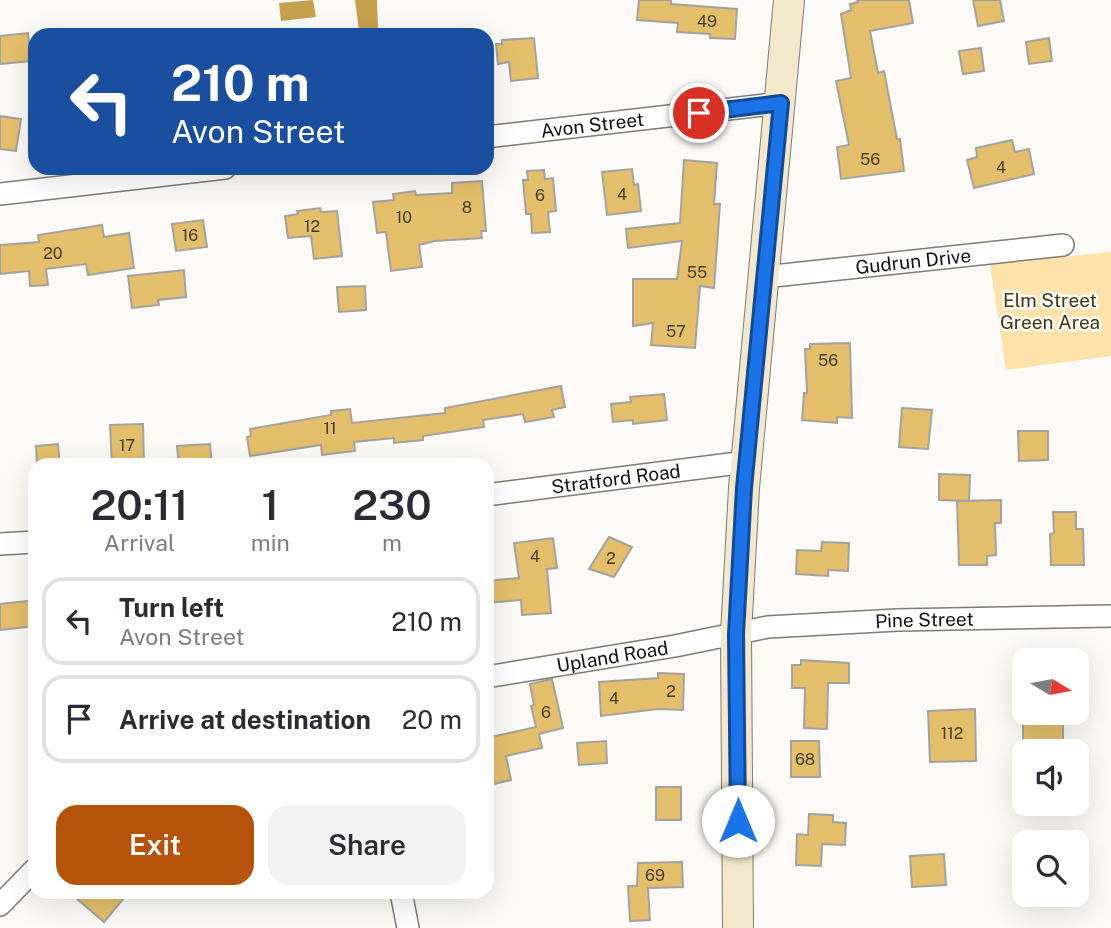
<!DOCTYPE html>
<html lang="en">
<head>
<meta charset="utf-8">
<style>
  body { margin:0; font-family:"Public Sans",sans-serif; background:#f2f2f3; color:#2b2b33; height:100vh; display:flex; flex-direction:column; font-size:26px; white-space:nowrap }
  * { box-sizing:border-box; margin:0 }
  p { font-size:23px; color:#7c7c81 }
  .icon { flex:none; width:38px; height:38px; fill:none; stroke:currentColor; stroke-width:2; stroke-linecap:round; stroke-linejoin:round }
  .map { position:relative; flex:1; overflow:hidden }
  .sheet { position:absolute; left:28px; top:458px; width:466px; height:441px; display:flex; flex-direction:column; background:#fff; border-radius:21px; box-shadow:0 7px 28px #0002 }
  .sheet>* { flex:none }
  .banner { position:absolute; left:28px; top:28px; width:466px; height:147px; border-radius:21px; box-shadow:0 7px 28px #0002; background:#1a4fa0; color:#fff; overflow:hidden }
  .needle { width:46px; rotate:100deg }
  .fabs { position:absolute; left:1012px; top:648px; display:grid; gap:14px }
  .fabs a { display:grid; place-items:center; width:77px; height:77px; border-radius:14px; background:#fff; box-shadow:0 7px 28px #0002; font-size:35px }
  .pin { position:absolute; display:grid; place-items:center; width:60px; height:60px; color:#fff; margin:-30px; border:4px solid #fff; border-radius:50%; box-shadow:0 2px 7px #0007 }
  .me { position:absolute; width:77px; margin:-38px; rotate:0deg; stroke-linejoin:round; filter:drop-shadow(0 0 5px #0008) }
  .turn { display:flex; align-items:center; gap:24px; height:147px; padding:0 28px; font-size:32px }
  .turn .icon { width:91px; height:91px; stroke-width:2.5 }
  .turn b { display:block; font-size:49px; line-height:60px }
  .eta { display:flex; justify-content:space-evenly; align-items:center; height:119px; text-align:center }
  .eta b { font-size:42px; font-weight:600; line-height:49px }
  .action { display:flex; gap:14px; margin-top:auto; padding:14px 28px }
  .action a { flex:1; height:80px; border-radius:21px; background:#b45309; color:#fff; font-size:28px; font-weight:600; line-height:80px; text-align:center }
  .action a+a { background:#f2f2f3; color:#2b2b33 }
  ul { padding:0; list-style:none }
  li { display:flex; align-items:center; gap:21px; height:88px; margin:0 14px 10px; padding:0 14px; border:4px solid #e1e1e2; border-radius:21px }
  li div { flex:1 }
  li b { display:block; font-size:26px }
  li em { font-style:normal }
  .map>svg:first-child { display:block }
  .green { fill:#fde2a9 }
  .water { fill:#c5a14d }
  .building { fill:#e4bf6b; stroke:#a4a29f; stroke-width:2 }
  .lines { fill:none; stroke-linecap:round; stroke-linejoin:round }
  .street-casing { stroke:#7c7b77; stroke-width:24 }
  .secondary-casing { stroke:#7c7b77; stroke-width:32 }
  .street { stroke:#fff; stroke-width:21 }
  .secondary { stroke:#f4e8cc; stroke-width:30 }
  .route-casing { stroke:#114b97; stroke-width:18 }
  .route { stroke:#1a73e8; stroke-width:12 }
  .labels { text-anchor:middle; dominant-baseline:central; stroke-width:5; stroke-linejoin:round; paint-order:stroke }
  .number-label { font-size:16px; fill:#463c26 }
  .street-label { font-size:19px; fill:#11100f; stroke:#fbfaf6 }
  .park-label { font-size:19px; fill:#43340f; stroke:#fbfaf6 }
</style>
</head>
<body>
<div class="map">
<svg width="1111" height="928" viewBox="0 0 1111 928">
  <rect width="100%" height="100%" fill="#fbfaf6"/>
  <!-- green -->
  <path class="green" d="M1111,252V356L1006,370L990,264Z"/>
  <!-- water -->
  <path class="water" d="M313,0L316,17L281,21L279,3Z
    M355,0H377L378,29L359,31Z"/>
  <!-- building -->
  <path class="building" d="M639,0H671V4L737,9L735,39L710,38V34L677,32L678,23L637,20Z
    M857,0H909L913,23L870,31L878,73L884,71L897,139H900L904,171L841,179L837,147L849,145L836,81L851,78L841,14L851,10L850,4L858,2Z
    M973,0H1000L1004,21L978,26Z
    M28,33L31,61L0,64V36Z
    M534,38L538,78L511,81L509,62L498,64L496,44H502V40Z
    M1049,38L1052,61L1029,64L1026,42Z
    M981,48L984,71L963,74L959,51Z
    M0,116L21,119L16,151L0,149Z
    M1012,140L1015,152L1029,149L1034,174L974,188L967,160L977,157L976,148Z
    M684,160L717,163L714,204H720L714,288L700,286L695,348L651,345L653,323L633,326V279H677L682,241L628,248L626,229L680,223Z
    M632,169L634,185L638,184L641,211L607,215L602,172Z
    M544,170L545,179L553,178L556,211L548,212L550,232L532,233L531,214H526L523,180H528L527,171Z
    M482,181L486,231H481L482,238L435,241L419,245L422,267L391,271L386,232L377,233L373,202L394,200L393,194L415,191L416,195L452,193V183Z
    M320,208L321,212L337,211L342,256L314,259L311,236L288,238L285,216L298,214L297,211Z
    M203,220L207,247L176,251L172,224Z
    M102,225L104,237L129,233L134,268L88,275L86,264L46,269L48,285L30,286L29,271L0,274V245L39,242L38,235Z
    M184,270L186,297L158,300L159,305L132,308L128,276Z
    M365,286L366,310L339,312L337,287Z
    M850,343L852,418L837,417V423L802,420L804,393H807L805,349H810V344Z
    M561,386L565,407L552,410L554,417L525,422L523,414L483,420L484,427L423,436V440L394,443V438L354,442L355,451L322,455L321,445L250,456L247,437L251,436L250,429L331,415V411L350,409L352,423L445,413V408Z
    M664,394L667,420L633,424V420L613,422L611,404L631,402L630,397Z
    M902,408L932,410L928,449L899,447Z
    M143,424L144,466H112L110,425Z
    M1018,431H1048V460L1019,461Z
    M58,444L60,466H37L36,446Z
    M210,444L212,466H179L177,446Z
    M939,474L970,475L969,501L939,500Z
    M1001,500V523H995L996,555L987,556V565H959L957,501Z
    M1053,512H1076V529H1083L1084,565H1051L1050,534L1054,533Z
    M609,537L632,547L614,577L589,569Z
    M553,538L557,568L547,569L551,613L522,615L521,600L486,603V581L519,578L514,543Z
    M822,542L849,543L848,571L828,570V576L796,574L797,550L821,551Z
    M35,600V626L0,630V604Z
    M801,660L849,663V683H828L827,729L804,728L805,688H792V665H801Z
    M658,673L684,674L683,710L658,709L601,716L599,682L658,678Z
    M552,679L563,728L539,734L542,748L506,756L511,780L494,784L489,763H486V738L536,727L531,706L534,705L530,684Z
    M975,709L976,761L930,762L928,711Z
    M1063,720V751H1023V721Z
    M606,741L607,763L579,765L577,743Z
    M791,741H819L820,777H791Z
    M656,787H681V820H656Z
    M809,814L833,815V822L846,823L845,845L822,844L821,866L796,865L797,834L808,835Z
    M944,854L946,885L912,887L910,856Z
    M682,862L683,887L648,888L650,920L630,921L628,886H637L638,863Z
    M69,892H129L104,922Z"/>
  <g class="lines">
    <!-- street casing -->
    <g class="street-casing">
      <g id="street">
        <path id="s1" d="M486,137L781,103"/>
        <path d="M0,194L225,168"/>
        <path id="s2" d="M764,277L1063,245"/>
        <path id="s3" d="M486,495L746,462"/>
        <path d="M0,544L35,542"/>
        <path id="s4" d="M486,677L675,646L768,627L897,620L1111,616"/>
        <path d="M401,892L408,928"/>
        <path d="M0,905L35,869"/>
      </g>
    </g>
    <!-- secondary casing -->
    <g class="secondary-casing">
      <path id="secondary" d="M738,928L736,634L744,488L789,0"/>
    </g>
    <!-- street -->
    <use href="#street" class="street"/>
    <!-- secondary -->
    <use href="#secondary" class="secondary"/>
  </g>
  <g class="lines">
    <!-- route casing -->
    <g class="route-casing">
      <path id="route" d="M699,113L781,103L744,488L736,634L738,821"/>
    </g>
    <!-- route -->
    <use href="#route" class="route"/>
  </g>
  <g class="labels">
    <!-- number labels -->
    <g class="number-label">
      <text x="707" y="21">49</text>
      <text x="870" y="159">56</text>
      <text x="1001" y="167">4</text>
      <text x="622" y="194">4</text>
      <text x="540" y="195">6</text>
      <text x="467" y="207">8</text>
      <text x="404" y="217">10</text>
      <text x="312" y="226">12</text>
      <text x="190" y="235">16</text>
      <text x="53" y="253">20</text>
      <text x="697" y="272">55</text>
      <text x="676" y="331">57</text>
      <text x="828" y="360">56</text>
      <text x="330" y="428">11</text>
      <text x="127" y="445">17</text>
      <text x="535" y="556">4</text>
      <text x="611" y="558">2</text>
      <text x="671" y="691">2</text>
      <text x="614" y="698">4</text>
      <text x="546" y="712">6</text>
      <text x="952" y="733">112</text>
      <text x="805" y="759">68</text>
      <text x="655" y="875">69</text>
    </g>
    <!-- street labels -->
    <g class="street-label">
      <text stroke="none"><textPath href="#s1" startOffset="107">Avon Street</textPath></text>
      <text stroke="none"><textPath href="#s2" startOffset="150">Gudrun Drive</textPath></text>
      <text stroke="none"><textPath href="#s3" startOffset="131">Stratford Road</textPath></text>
      <text stroke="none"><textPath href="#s4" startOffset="443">Pine Street</textPath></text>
      <text stroke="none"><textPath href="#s4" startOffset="128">Upland Road</textPath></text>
    </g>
    <!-- park labels -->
    <g class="park-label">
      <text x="1050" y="300">Elm Street<tspan x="1050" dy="22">Green Area</tspan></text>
    </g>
  </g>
</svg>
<div class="fabs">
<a><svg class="needle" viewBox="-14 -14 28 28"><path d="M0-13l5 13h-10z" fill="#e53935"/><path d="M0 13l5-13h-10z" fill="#7c7c81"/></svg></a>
<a><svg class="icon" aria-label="sound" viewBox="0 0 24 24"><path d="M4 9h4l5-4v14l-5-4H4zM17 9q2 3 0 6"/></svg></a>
<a><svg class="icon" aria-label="search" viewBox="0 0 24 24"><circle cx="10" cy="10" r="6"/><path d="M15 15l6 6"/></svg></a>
</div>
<div class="pin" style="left:699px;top:113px;background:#d93025"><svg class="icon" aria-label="arrive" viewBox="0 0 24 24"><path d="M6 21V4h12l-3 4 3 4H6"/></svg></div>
<svg class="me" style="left:738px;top:821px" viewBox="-20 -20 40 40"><circle r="19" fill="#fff"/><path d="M0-13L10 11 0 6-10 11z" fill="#1a73e8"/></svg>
<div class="banner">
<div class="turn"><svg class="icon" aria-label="left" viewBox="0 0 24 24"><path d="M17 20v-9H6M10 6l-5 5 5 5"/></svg><div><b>210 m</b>Avon Street</div></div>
</div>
<section class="sheet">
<div class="eta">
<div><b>20:11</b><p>Arrival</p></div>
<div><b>1</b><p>min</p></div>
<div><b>230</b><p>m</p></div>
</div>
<ul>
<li><svg class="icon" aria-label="left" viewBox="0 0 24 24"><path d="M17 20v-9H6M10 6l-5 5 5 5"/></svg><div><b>Turn left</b><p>Avon Street</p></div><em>210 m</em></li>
<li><svg class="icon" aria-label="arrive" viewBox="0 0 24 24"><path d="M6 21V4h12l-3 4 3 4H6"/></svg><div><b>Arrive at destination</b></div><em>20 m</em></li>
</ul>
<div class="action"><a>Exit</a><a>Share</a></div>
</section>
</div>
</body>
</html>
